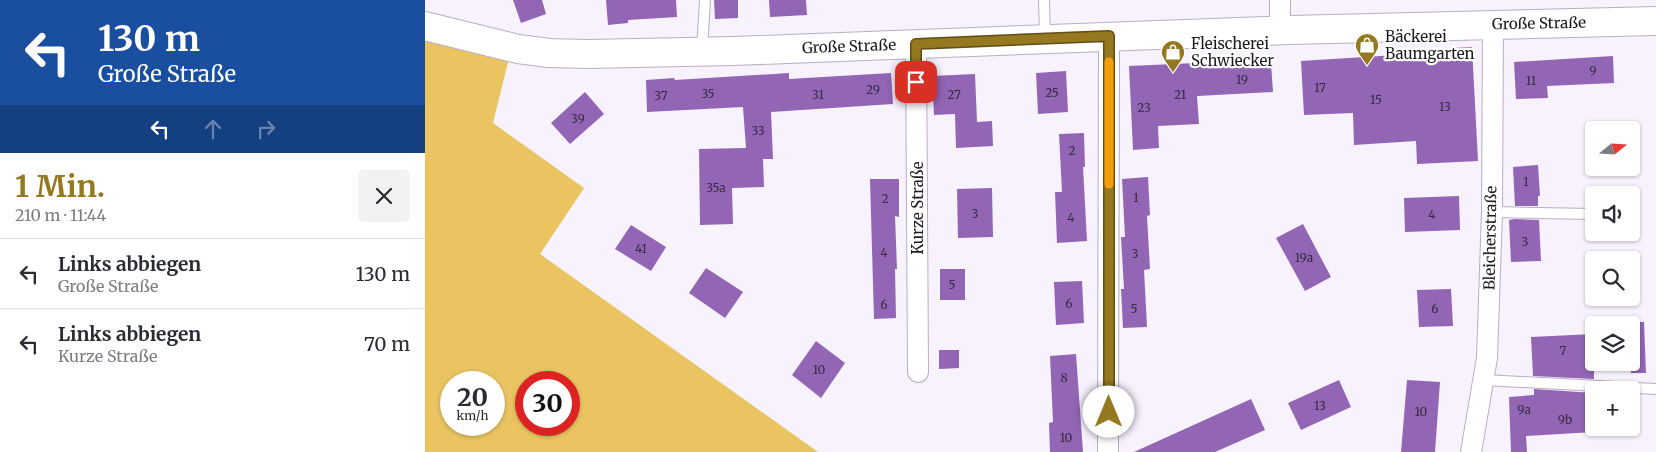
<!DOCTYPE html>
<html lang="de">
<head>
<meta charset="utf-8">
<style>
  body { margin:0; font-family:Merriweather,serif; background:#f2f2f3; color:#2b2b33; height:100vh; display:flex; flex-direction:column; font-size:19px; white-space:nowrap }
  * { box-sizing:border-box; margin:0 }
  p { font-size:16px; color:#7c7c81 }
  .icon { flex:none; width:28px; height:28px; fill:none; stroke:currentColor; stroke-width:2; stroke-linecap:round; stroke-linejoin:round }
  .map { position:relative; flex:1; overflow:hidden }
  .details { display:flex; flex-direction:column; background:#fff; width:425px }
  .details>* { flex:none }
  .hud { background:#1a4fa0; color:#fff; overflow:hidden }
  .needle { width:32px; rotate:72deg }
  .controls { position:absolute; left:1160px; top:121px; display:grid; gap:10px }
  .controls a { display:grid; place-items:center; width:55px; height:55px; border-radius:5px; background:#fff; box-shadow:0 1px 4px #0004; font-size:25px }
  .speed { position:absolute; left:15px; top:371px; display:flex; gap:10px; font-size:25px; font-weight:700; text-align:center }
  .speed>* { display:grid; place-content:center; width:65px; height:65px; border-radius:50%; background:#fff; box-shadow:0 1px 4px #0004; line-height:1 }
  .speed small { font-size:12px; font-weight:400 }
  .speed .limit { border:8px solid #d22; background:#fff; color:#111 }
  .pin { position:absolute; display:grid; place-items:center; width:42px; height:42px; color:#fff; margin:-21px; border-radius:10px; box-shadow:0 2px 8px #0006 }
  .me { position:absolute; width:55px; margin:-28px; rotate:0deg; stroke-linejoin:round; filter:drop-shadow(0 0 4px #0008) }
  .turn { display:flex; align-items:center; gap:18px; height:105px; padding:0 15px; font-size:22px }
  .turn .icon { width:65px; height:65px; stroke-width:2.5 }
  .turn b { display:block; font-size:35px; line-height:42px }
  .lanes { display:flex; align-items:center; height:48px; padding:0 15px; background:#0003; justify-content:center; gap:25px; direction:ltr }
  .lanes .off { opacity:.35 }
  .round { display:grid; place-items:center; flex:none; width:52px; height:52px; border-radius:5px; background:#f2f2f3 }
  .summary { display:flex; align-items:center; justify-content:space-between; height:85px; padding:0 15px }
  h1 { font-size:30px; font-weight:700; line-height:38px; color:#967820 }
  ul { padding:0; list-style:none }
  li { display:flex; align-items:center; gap:15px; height:70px; padding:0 15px; border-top:1px solid #e1e1e2 }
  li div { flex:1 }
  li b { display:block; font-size:19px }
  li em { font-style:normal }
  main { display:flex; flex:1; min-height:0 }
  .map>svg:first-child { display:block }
  .green { fill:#e9c461; fill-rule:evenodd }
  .building { fill:#9265b5 }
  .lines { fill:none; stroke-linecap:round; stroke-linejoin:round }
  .lane-casing { stroke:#b9aec3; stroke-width:12 }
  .street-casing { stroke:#b9aec3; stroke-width:22 }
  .secondary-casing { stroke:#b9aec3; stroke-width:30 }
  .lane { stroke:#fff; stroke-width:10 }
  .street { stroke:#fff; stroke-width:20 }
  .secondary { stroke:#fff; stroke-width:28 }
  .route-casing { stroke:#624e15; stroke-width:12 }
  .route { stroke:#967820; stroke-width:9 }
  .slow { stroke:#f59e0b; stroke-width:9 }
  .labels { text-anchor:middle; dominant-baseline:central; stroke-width:4.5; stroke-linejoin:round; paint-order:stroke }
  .number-label { font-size:12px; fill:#3a2c45 }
  .street-label { font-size:15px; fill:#1d1920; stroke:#fff }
  .poi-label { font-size:15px; fill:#1d1920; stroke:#fff; text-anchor:start }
</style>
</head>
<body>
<main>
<section class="details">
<div class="hud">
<div class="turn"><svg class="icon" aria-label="left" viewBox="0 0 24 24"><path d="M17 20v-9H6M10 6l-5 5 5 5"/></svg><div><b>130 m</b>Große Straße</div></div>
<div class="lanes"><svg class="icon" aria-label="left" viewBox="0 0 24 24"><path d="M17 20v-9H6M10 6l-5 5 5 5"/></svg><svg class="icon off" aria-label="ahead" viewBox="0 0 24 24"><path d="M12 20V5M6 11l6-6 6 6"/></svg><svg class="icon off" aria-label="right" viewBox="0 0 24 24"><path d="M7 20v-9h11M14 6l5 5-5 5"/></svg></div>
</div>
<div class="summary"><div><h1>1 Min.</h1><p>210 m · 11:44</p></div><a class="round"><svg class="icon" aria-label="close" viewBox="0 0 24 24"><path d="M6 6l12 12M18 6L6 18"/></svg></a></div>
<ul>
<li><svg class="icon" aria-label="left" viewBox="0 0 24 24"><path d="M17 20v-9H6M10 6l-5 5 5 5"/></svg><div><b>Links abbiegen</b><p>Große Straße</p></div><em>130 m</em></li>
<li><svg class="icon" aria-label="left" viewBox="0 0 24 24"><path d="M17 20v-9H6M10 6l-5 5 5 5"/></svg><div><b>Links abbiegen</b><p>Kurze Straße</p></div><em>70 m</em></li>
</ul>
</section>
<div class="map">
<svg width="1231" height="452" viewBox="0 0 1231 452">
  <rect width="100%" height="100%" fill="#f8f1fe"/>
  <!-- green -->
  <path class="green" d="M0,37L86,50L68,123L159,188L115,254L393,452H0ZM26,382H69V425H26ZM101,382H144V425H101Z"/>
  <!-- building -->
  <path class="building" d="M88,0H117L121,14L96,23Z
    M181,0H251L252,17L203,20V23L183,25Z
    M289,0H313V18L290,19Z
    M344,0H381L382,15L345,17Z
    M1047,47L1053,161L992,164L991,141L929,145L928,113L879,115L876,61L987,54V50Z
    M1188,56L1189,83L1122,86L1123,98L1091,99L1089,62Z
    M771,63V66L846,63L848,92L772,96L774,124L733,126L734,148L708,150L704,66Z
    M641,71L643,112L613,114L611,73Z
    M364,73V79L466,73L468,104L346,112L348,159H338L339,187L307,188L308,224L275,225L274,149L321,148L318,107L222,112L221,80L249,78L250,80Z
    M550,74L552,122L567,121L568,146L531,148L530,114L509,115L507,76Z
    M160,92L179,114L145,144L126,123Z
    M659,133L660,167H658L662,241L632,243L630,192H637L634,134Z
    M1113,165L1115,196H1113V206H1090L1088,167Z
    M723,177L725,215L722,216L725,269L719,270L722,327L698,328L696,289H699L696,237H700L697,179Z
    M445,179H474V217L470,216L472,269H470L471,318L449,319Z
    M567,188L568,237L533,238L532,189Z
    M1034,196L1035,230L980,232L979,198Z
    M1090,219L1114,220L1116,261L1086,262L1084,220Z
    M878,224L906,277L880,291L851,238Z
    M206,225L241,247L226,271L190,249Z
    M281,268L318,292L300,318L264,293Z
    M515,269H540V300H515Z
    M657,281L659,323L631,325L629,282Z
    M1026,289L1028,326L994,327L992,290Z
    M1206,322H1219L1221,373H1206Z
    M1169,334V379L1108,376L1106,337Z
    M391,341L420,363L396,398L367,375Z
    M514,350H534V368L514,369Z
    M651,354L658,452H625L624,423L628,422L625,356Z
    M914,380L926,407L876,430L863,403Z
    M982,380L1015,382L1010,452H976Z
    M1109,389L1169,393V432L1101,436L1102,452H1086L1084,397L1109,395Z
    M826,399L840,430L790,452H709Z"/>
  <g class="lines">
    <!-- lane casing -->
    <g class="lane-casing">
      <path id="lane" d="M619,0L620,37
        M277,50L280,0
        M1067,212L1169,214
        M1059,380L1231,389"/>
    </g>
    <!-- street casing -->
    <g class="street-casing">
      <path id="street" d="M855,0V30
        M491,44L493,372
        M683,452L684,36
        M1046,452L1062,358L1067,212L1068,24"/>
    </g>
    <!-- secondary casing -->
    <g class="secondary-casing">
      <path id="secondary" d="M0,26L93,49L124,53L163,54L309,51L865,30L1231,21"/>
    </g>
    <!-- lane -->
    <use href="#lane" class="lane"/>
    <!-- street -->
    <use href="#street" class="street"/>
    <!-- secondary -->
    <use href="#secondary" class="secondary"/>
  </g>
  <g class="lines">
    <!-- route casing -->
    <g class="route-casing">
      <path id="route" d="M491,82V44L684,36V412"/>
    </g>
    <!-- route -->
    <use href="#route" class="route"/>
    <!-- slow -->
    <path class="slow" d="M684,184V62"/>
  </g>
  <!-- icons -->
  <defs>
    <g id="shop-pin" transform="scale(1.25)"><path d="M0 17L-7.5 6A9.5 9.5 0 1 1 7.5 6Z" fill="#967820" stroke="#fff"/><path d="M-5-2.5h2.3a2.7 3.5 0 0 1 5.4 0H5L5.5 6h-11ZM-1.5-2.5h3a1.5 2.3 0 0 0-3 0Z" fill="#fff"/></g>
  </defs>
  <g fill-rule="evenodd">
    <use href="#shop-pin" x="942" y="45"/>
    <use href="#shop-pin" x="748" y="52"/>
  </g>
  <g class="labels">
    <!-- number labels -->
    <g class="number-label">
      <text x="1168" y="70">9</text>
      <text x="817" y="79">19</text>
      <text x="1106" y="80">11</text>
      <text x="895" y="87">17</text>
      <text x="448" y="89">29</text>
      <text x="627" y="92">25</text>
      <text x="283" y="93">35</text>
      <text x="393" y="94">31</text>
      <text x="529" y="94">27</text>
      <text x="755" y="94">21</text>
      <text x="236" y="95">37</text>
      <text x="951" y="99">15</text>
      <text x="1020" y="106">13</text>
      <text x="719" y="107">23</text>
      <text x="153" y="118">39</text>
      <text x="333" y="130">33</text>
      <text x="647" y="150">2</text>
      <text x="1101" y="181">1</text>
      <text x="291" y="187">35a</text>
      <text x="711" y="197">1</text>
      <text x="460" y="198">2</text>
      <text x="550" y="213">3</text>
      <text x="1007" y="214">4</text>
      <text x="646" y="217">4</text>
      <text x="1100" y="241">3</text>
      <text x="216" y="248">41</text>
      <text x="459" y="252">4</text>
      <text x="710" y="253">3</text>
      <text x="879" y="257">19a</text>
      <text x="527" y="284">5</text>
      <text x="644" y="303">6</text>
      <text x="459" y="304">6</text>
      <text x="709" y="308">5</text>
      <text x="1010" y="308">6</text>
      <text x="1138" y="350">7</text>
      <text x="394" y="369">10</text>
      <text x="639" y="377">8</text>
      <text x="895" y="405">13</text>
      <text x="1099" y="409">9a</text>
      <text x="996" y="411">10</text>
      <text x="1140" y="419">9b</text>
      <text x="641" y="437">10</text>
    </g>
    <!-- street labels -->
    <g class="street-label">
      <text transform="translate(1114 23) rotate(-1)">Große Straße</text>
      <text transform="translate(424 46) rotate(-2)">Große Straße</text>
      <text transform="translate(492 208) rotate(-90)">Kurze Straße</text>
      <text transform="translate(1065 238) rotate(-89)">Bleicherstraße</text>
    </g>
    <!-- poi labels -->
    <g class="poi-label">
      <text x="960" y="36">Bäckerei<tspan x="960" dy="17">Baumgarten</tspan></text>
      <text x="766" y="43">Fleischerei<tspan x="766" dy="17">Schwiecker</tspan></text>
    </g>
  </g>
</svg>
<div class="controls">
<a><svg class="needle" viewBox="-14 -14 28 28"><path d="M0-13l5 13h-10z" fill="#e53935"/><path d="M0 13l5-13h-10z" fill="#7c7c81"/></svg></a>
<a><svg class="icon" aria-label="sound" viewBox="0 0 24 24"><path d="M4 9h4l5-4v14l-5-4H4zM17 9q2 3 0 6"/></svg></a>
<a><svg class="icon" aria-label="search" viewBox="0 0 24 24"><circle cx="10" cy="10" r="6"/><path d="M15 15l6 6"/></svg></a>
<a><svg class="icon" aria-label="layers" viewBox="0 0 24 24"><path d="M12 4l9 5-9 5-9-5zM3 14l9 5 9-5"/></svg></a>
<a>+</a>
</div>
<div class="speed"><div>20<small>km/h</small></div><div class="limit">30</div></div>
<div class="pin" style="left:491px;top:82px;background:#d93025"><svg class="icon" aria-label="arrive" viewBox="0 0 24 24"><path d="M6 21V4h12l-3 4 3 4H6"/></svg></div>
<svg class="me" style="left:684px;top:412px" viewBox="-20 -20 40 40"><circle r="19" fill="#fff"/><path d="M0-13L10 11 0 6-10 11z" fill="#967820"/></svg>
</div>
</main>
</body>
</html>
